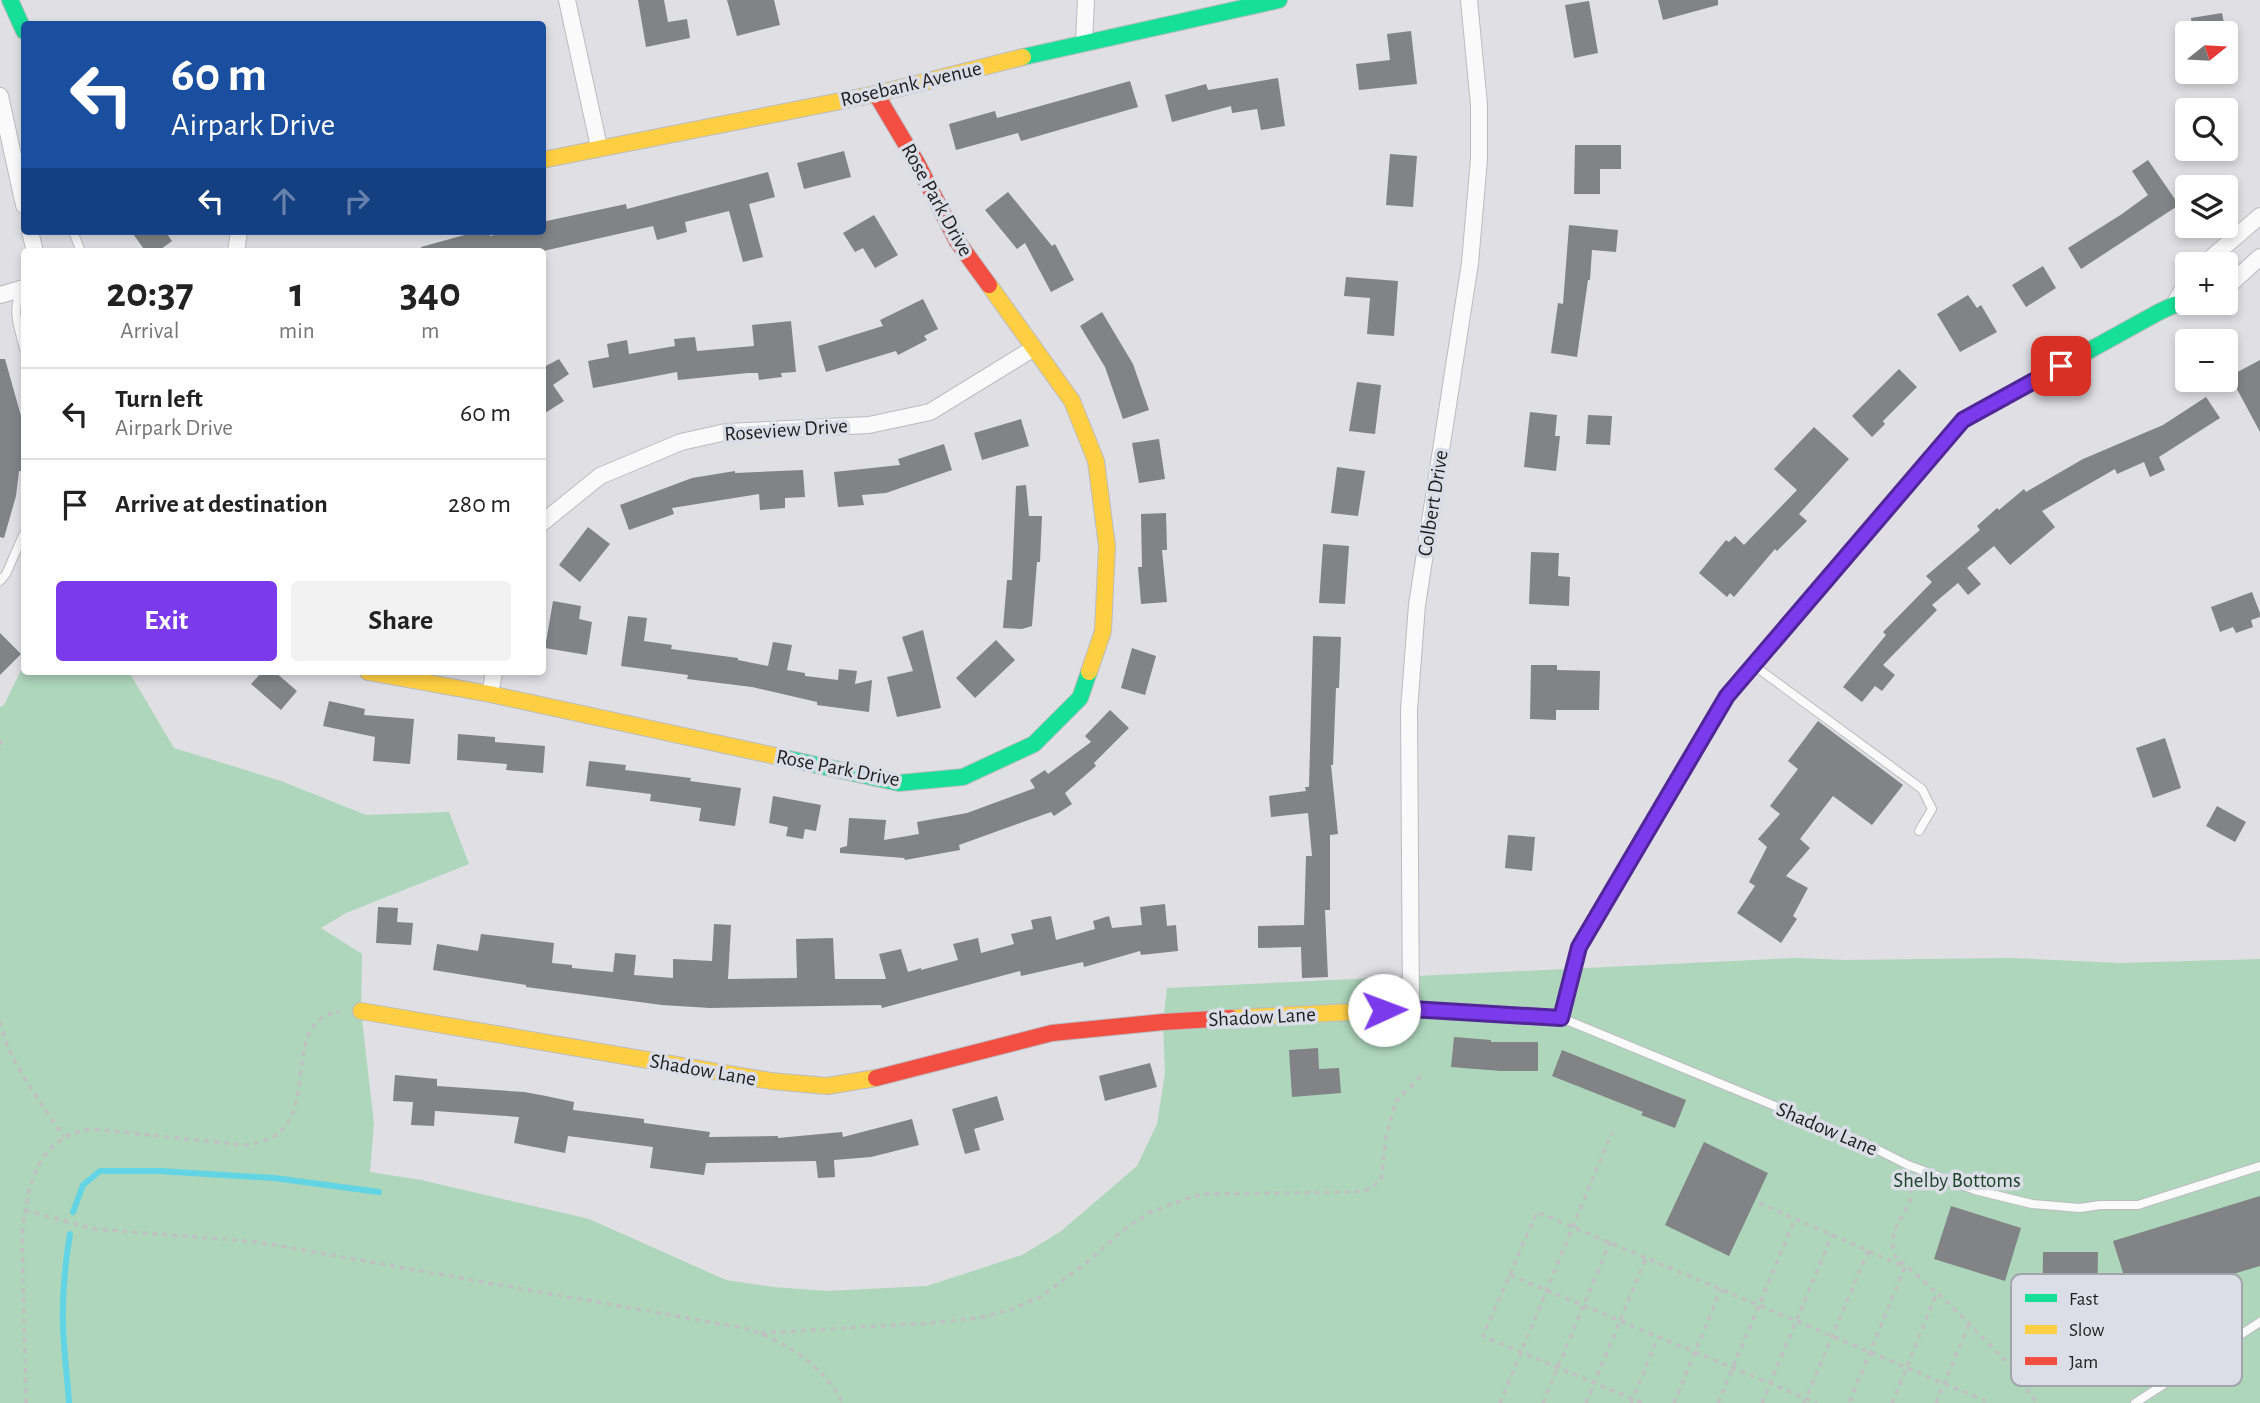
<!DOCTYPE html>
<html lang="en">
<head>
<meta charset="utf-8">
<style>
  body { margin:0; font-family:"Alegreya Sans",sans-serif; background:#f2f2f2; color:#222; height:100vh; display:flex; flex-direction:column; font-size:26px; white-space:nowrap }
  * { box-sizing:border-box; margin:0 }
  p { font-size:23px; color:#767676 }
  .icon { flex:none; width:38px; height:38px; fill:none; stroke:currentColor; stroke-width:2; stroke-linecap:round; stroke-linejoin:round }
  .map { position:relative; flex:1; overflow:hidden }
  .drawer { position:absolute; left:21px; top:248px; width:525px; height:427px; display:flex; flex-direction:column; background:#fff; border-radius:7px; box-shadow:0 4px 10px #0003 }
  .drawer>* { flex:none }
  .guide { position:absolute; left:21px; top:21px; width:525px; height:214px; border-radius:7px; box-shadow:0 4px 10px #0003; background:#1a4fa0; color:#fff; overflow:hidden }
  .needle { width:46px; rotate:72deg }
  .fabs { position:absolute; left:2175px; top:21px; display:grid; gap:14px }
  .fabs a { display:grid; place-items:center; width:63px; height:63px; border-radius:7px; background:#fff; box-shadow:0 4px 10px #0003; font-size:35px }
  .pin { position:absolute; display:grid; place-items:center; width:60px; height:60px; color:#fff; margin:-30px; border-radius:14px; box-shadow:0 4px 10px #0006 }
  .me { position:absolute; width:77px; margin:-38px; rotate:88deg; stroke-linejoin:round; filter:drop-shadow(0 0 5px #0008) }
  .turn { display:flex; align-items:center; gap:24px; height:147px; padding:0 35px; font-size:32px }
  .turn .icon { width:91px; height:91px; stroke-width:2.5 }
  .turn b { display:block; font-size:49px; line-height:60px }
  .lanes { display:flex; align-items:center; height:66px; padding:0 35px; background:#0003; justify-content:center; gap:35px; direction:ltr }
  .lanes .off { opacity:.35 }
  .eta { display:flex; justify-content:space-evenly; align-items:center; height:119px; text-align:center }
  .eta b { font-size:42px; font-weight:700; line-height:49px }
  .primary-button { display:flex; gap:14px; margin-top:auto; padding:14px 35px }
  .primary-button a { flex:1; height:80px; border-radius:7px; background:#7c3aed; color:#fff; font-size:28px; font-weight:700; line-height:80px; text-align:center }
  .primary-button a+a { background:#f2f2f2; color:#222 }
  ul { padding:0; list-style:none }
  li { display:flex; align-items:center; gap:21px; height:91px; padding:0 35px; border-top:2px solid #e0e0e0 }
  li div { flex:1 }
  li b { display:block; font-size:26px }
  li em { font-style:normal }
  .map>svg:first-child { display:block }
  .green { fill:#add6bb }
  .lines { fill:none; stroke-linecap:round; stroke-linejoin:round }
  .stream { stroke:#62d4e3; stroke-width:6 }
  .building { fill:#828386 }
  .lane-casing { stroke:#bbbcc0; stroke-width:10 }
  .street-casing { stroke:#bbbcc0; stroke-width:18 }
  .fast-casing { stroke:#bbbcc0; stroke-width:18 }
  .slow-casing { stroke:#bbbcc0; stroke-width:18 }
  .jam-casing { stroke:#bbbcc0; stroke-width:18 }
  .path { stroke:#c0c0c3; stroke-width:3.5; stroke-dasharray:5 5; stroke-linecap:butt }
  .lane { stroke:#fafafb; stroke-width:8 }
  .street { stroke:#fafafb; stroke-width:16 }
  .fast { stroke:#16e098; stroke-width:16 }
  .slow { stroke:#ffcf43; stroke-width:16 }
  .jam { stroke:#f24e42; stroke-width:16 }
  .route-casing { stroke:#51269a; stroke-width:18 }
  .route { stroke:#7c3aed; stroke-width:12 }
  .labels { text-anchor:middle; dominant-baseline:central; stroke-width:7; stroke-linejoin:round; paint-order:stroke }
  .street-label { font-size:21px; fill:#1e1f22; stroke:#dcdee7 }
  .park-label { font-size:21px; fill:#1d4329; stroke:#dcdee7 }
  .key { fill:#dcdee7; stroke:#a3a5ac; stroke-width:2 }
  .key-label { font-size:19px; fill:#1e1f22 }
</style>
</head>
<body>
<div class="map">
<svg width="2260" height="1403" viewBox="0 0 2260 1403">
  <rect width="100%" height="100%" fill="#dfdfe4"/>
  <!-- green -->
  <path class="green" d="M24,664V672H129L174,748L281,781L366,815L449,812L469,864L346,913L321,928L362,954L361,1011L374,1124L370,1172L421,1180L589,1219L726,1280L773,1287L828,1291L927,1286L1022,1255L1060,1232L1137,1166L1157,1124L1165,1073L1163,1022L1167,988L1795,958L1846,960L2010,958L2120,963L2260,959V1403H0V707L4,705Z"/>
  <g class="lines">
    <!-- stream -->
    <path class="stream" d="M73,1212L83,1185L100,1171H159L274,1178L379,1192
      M69,1403C68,1383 65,1363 64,1343C61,1307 64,1270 70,1234"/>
  </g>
  <!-- building -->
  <path class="building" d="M638,0H664L668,22L687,19L690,38L646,47Z
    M727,0H774L780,25L737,36Z
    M1658,0H1718V5L1663,20Z
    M1589,1L1598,53L1574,58L1565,5Z
    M2222,13L2226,33H2193L2191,18Z
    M1411,31L1417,84L1359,90L1356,64L1390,60L1387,34Z
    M1278,78L1285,126L1261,130L1257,109L1232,113L1231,106L1172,122L1165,95L1206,84L1208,90Z
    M1130,81L1138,107L1021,141L1018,133L956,150L949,124L995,111L997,118Z
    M1575,145H1621V169H1600V194H1574Z
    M844,151L851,177L804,189L797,163Z
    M1390,154L1417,156L1413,207L1386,205Z
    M2148,160L2179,205L2081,269L2068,248L2122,214L2148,195L2132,171Z
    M768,172L775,197L749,204L763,257L743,262L729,211L685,222L687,232L657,240L653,226L539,252H422L421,247L479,231H488L490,236L510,231H542V222L626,204L627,209Z
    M1008,192L1052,246L1055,244L1074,280L1051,292L1025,243L1017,249L985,210Z
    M874,215L898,255L875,268L863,248L855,252L843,233Z
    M1569,225L1618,230L1616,252L1592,250L1590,280H1588L1577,357L1551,353L1558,303L1563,304Z
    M131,231H165L172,241L157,252H146Z
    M2043,266L2056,288L2026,307L2012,285Z
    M1346,277L1398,281L1394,336L1367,334L1370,298L1344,296Z
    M1968,295L1977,308L1981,305L1997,332L1960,352L1937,314Z
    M923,299L938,329L924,336L927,340L898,355L896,351L826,372L818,346L883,326L880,320Z
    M1102,312L1133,364L1149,410L1123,419L1105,367L1080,326Z
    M791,321L796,372L781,373L782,377L759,380L758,373H748L678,380L677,372L593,388L588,361L609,357L607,344L627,340L629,354L675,346L674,339L695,337L697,351L754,346L752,325Z
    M0,359H5L21,416H24L23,471H19L16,496L4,538L0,537Z
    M559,359L569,374L553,385L564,401L542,415V368Z
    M2260,360V432L2230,376Z
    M1899,369L1917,387L1883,421L1885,424L1872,437L1852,416Z
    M1357,382L1381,385L1375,434L1349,431Z
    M2206,397L2220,418L2159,457L2165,470L2150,477L2144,462L2117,474L2115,469L2042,511L2055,527L2010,565L1994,546L1967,568L1981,584L1968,595L1958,583L1932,605L1937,610L1883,665L1895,675L1882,691L1875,686L1862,702L1843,687L1886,635L1883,632L1932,582L1926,576L1980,530L1977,526L1997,508L1999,510L2024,489L2026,492L2083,459L2163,425Z
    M1530,412L1557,415L1555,436H1560L1556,471L1524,467Z
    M1588,415L1612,416L1610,445L1586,444Z
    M1021,419L1029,446L982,460L974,433Z
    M1814,427L1849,459L1799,514L1807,521L1777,551L1775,549L1734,597L1730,593L1727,597L1699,573L1726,540L1729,542L1735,536L1744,545L1797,490L1774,469Z
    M1159,439L1165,479L1139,483L1132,443Z
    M944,444L952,470L886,493L862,495L864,505L838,507L834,472L900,465L898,459Z
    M1337,467L1365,471L1358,516L1331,513Z
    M803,470L805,497L785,498V508L760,510L759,494L672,508L674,514L629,530L620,505L692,478L735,471V473Z
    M1026,485L1029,516H1042L1040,562H1037L1032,626L1022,629L1003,628L1007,580H1012L1016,486Z
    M1166,513L1167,550H1162L1167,602L1141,604L1138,567H1142L1141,514Z
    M588,527L610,544L580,582L559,565Z
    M1323,544L1349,546L1345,604L1319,603Z
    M1531,552L1559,553L1558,576L1570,577L1569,606L1529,604Z
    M2252,592L2260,613V617L2251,620L2253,627L2236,633L2233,627L2220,632L2211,607Z
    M553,601L581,606L579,619L592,622L587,655L545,648Z
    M628,616L647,618L644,641L672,645L671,649L738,658V660L768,666L773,642L792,645L787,670L805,673V676L838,680L839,669L857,671L855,684L872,680L869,712L817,705V702L752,687L687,679L688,675L621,666Z
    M923,630L941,708L897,717L887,677L913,671L902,637Z
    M0,633L21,654L0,675Z
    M1313,636L1341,637L1339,688H1336L1333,765H1331L1338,834L1330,835V910H1325L1328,977L1302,978L1301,947L1258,948V926L1304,925L1306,856H1312L1308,813L1271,817L1269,796L1306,791L1305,787H1309Z
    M996,640L1015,660L975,698L956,678Z
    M1132,648L1156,656L1145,695L1121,688Z
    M1531,665H1557V670L1600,671L1599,710H1556V720L1530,719Z
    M262,672H275L297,691L281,710L251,684Z
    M329,701L365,709L364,715L414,719L410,764L373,761L375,737L323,726Z
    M1110,710L1129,728L1094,763L1096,766L1065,793L1072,804L1054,816L1051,812L959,845L960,850L905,860L904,858L840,853V848L847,846L849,818L886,820L884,840L919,834L917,822L967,813L1035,788L1030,780L1045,770L1048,774L1091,742L1085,736Z
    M1818,721L1903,785L1872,825L1833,796L1800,839L1810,848L1786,876L1808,888L1793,916L1797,919L1781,943L1737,913L1755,886L1749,882L1767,847L1758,839L1780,814L1770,806L1798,769L1788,761Z
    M458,734L495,737V742L545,746L543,773L506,770L507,764L457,760Z
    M2165,738L2181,788L2153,798L2136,748Z
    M589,761L626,765L625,770L691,778L690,781L741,788L735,826L699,821L701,808L650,801L651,794L586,786Z
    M773,796L821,805L816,831L805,829L803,839L786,836L788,827L769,823Z
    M2217,806L2246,822L2235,842L2206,826Z
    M1508,835L1535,837L1532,871L1505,868Z
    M1165,904L1167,926L1176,925L1178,951L1141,955L1140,951L1084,967L1083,962L1021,976L1020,971L882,1008L881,1005L710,1008L662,1005L526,987V985L433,970L437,944L478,951L481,934L554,943L552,963L572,965V968L613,972L615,953L636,955L634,975L673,978V959L712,961L714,924L731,925L728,979L797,978L796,939L833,938L835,979H886L879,954L901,949L908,972L921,968V970L958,960L953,944L978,938L981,953L1014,944L1011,934L1033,929L1031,920L1051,916L1056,940L1095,929L1093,921L1109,916L1112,928L1142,925L1140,907Z
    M378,907L398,908L397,922L413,923L411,945L376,943Z
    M1454,1037L1491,1040V1042H1538V1071H1501L1451,1067Z
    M1318,1048L1319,1069L1339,1068L1341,1093L1292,1097L1289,1050Z
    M1562,1050L1686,1100L1675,1128L1641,1115L1643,1112L1552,1076Z
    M1150,1063L1157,1087L1105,1101L1099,1076Z
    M395,1075L437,1079V1086L524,1092L546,1096L574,1102L573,1110L644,1119V1123L710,1132L709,1137L778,1136V1138L842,1132L843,1137L912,1119L919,1145L871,1157L834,1160L835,1177L818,1178L816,1161L706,1163L704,1175L650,1168L653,1147L568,1136L565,1153L514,1143L519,1117L435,1111L434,1126L411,1125L413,1102L393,1101Z
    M997,1096L1004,1120L974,1129L980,1150L965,1154L952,1109Z
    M1704,1142L1768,1173L1729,1256L1665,1225Z
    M2260,1196V1266L2133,1304L2113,1241Z
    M1951,1206L2021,1228L2005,1281L1934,1259Z
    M2043,1252H2098L2097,1313H2115V1339H2096L2097,1335H2042Z"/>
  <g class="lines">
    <!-- lane casing -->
    <g class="lane-casing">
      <path id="lane" d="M73,231L81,252
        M22,291C10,308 20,331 24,349
        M0,581L6,574L24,533
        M1756,667L1922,789L1932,809L1919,831
        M1564,1019L1860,1141L1908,1165L1975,1190L2032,1204L2080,1208L2100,1205H2138L2260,1166
        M2135,1403L2260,1322"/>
    </g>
    <!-- street casing -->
    <g class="street-casing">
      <path id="street" d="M567,0L599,147
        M1084,42L1086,0
        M0,96L24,205
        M30,231L35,252
        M236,252L239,231
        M2204,264L2260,216
        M2226,288L2260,257
        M0,295L24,288
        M2174,305L2188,279
        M542,523L600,476L681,442L726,432L869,425L930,412L1034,348
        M490,694L494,672
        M1411,1009L1409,710L1417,605L1470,263L1479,159V105L1469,0"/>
    </g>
    <!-- fast casing -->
    <g class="fast-casing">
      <path id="fast" d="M10,0L24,31
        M1023,57L1279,0
        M780,757L899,783L963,777L1034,744L1080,698L1089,672
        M1670,792L1727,696L1963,420L2159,312L2174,305L2188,303"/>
    </g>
    <!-- slow casing -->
    <g class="slow-casing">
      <path id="slow" d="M542,160L876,94L1023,57
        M989,285L1072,401L1096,461L1107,546L1103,631L1089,672
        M368,672L490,694L780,757
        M361,1011L771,1081L827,1086L876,1078
        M1231,1018L1411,1009L1561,1018L1579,947L1670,792"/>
    </g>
    <!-- jam casing -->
    <g class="jam-casing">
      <path id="jam" d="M876,94L917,163L957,241L989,285
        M876,1078L1052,1033L1163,1022L1231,1018"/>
    </g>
    <!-- path -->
    <path class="path" d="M0,740L2,746L0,750
      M0,1022C8,1061 42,1104 64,1137
      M1909,1178C1910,1184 1912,1191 1911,1196C1905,1220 1885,1229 1896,1257L1944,1299L2012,1367L2037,1403
      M1759,1203L1905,1267L1849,1403
      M25,1210L94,1229L258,1242L749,1329C788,1343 822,1365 843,1403
      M1510,1275L1817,1403
      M761,1333L928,1323L979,1318L1012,1309L1040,1297L1085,1264L1121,1232L1148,1213L1172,1204L1201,1194L1355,1192L1369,1189L1381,1180L1386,1137L1396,1101L1421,1076
      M26,1403L22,1236C27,1190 35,1135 93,1129L244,1145C335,1139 270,1020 340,1012
      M1500,1403L1612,1132
      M1543,1403L1610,1242
      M1586,1403L1646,1258
      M1631,1403L1658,1337
      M1642,1403L1483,1336L1537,1212L1991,1403
      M1674,1403L1721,1289
      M1718,1403L1795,1219
      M1762,1403L1832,1235
      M1804,1403L1868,1251
      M1892,1403L1937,1293
      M1936,1403L1969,1324"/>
    <!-- lane -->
    <use href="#lane" class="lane"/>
    <!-- street -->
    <use href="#street" class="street"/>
    <!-- fast -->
    <use href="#fast" class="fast"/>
    <!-- slow -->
    <use href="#slow" class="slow"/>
    <!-- jam -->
    <use href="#jam" class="jam"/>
  </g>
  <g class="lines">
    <!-- route casing -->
    <g class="route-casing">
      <path id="route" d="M1384,1010L1411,1009L1561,1018L1579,947L1727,696L1963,420L2061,366"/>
    </g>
    <!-- route -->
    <use href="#route" class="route"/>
  </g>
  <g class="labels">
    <!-- street labels -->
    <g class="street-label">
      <text transform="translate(911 84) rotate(-13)">Rosebank Avenue</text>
      <text transform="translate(937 200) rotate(61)">Rose Park Drive</text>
      <text transform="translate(786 430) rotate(-4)">Roseview Drive</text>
      <text transform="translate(1433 503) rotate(-81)">Colbert Drive</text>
      <text transform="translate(838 768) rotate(11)">Rose Park Drive</text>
      <text transform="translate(1262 1017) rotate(-3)">Shadow Lane</text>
      <text transform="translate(703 1070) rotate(10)">Shadow Lane</text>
      <text transform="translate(1827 1129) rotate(23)">Shadow Lane</text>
    </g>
    <!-- park labels -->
    <g class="park-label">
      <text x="1957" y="1180">Shelby Bottoms</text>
    </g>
  </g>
  <!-- legend -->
  <rect x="2011" y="1274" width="231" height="112" rx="10" class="key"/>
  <rect x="2025" y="1294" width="32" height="8" fill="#16e098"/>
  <rect x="2025" y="1325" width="32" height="9" fill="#ffcf43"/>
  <rect x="2025" y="1357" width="32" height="8" fill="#f24e42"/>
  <g class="key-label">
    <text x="2069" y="1305">Fast</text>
    <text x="2069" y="1336">Slow</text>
    <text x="2069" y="1368">Jam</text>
  </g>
</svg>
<div class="fabs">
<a><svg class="needle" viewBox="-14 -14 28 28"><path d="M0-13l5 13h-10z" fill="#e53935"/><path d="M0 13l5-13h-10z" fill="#767676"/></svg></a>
<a><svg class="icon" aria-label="search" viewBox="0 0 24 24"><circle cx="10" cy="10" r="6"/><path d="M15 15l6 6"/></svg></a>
<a><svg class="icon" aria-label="layers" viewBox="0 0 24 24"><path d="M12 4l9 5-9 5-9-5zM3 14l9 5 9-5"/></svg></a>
<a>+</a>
<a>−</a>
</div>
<div class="pin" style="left:2061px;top:366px;background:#d93025"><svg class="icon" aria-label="arrive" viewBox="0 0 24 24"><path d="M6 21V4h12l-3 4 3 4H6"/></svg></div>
<svg class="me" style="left:1384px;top:1010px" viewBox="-20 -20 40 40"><circle r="19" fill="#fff"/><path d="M0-13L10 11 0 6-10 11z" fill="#7c3aed"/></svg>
<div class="guide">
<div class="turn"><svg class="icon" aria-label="left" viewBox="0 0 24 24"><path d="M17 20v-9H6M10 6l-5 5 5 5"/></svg><div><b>60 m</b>Airpark Drive</div></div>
<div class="lanes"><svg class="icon" aria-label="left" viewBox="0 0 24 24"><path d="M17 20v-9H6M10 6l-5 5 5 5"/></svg><svg class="icon off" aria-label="ahead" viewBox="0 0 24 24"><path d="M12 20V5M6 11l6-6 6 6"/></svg><svg class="icon off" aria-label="right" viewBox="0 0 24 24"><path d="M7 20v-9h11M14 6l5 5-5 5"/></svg></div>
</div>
<section class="drawer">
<div class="eta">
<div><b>20:37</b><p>Arrival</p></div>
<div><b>1</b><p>min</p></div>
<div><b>340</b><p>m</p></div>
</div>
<ul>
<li><svg class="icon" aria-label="left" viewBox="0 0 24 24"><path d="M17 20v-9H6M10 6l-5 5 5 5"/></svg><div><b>Turn left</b><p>Airpark Drive</p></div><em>60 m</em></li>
<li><svg class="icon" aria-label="arrive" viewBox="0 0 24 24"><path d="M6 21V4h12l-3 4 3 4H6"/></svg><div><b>Arrive at destination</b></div><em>280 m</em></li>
</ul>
<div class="primary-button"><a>Exit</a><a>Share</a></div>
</section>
</div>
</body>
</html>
